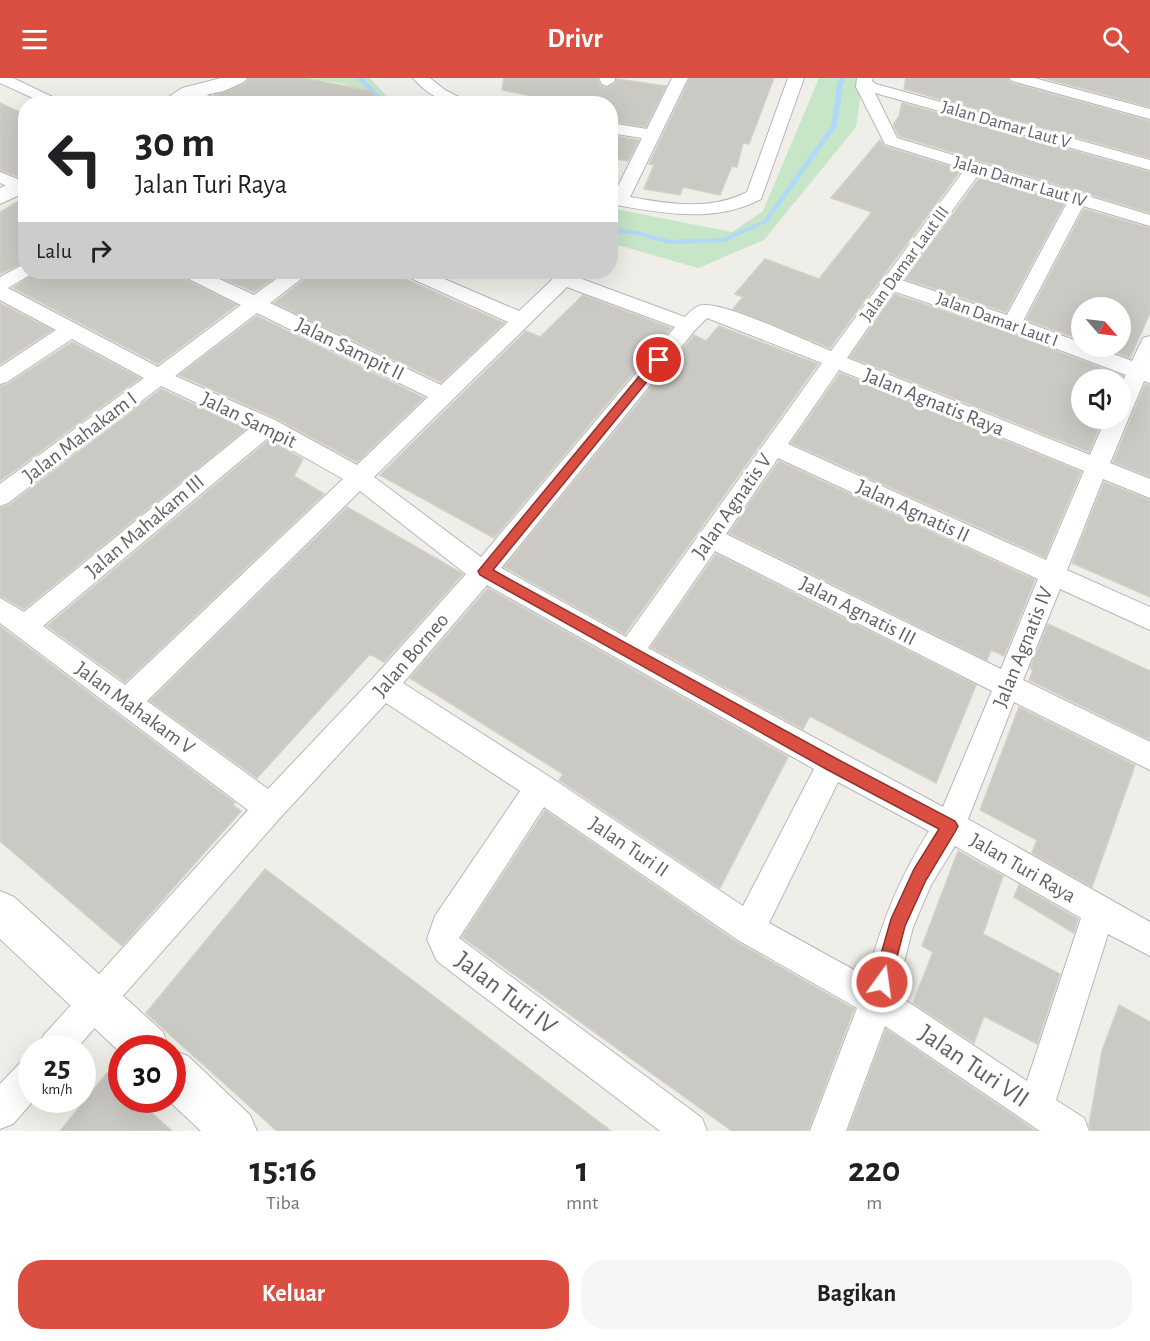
<!DOCTYPE html>
<html lang="id">
<head>
<meta charset="utf-8">
<style>
  body { margin:0; font-family:"Alegreya Sans",sans-serif; background:#f6f6f6; color:#202124; height:100vh; display:flex; flex-direction:column; font-size:22px; white-space:nowrap }
  * { box-sizing:border-box; margin:0 }
  p { font-size:20px; color:#757577 }
  .icon { flex:none; width:33px; height:33px; fill:none; stroke:currentColor; stroke-width:2; stroke-linecap:round; stroke-linejoin:round }
  .map { position:relative; height:1053px; overflow:hidden }
  .drawer { display:flex; flex-direction:column; background:#fff; flex:1 }
  .drawer>* { flex:none }
  .banner { position:absolute; left:18px; top:18px; width:600px; height:183px; border-radius:24px; box-shadow:0 6px 24px #0002; background:#fff; color:#202124; overflow:hidden }
  .needle { width:39px; rotate:118deg }
  .tools { position:absolute; left:1071px; top:219px; display:grid; gap:12px }
  .tools a { display:grid; place-items:center; width:60px; height:60px; border-radius:50%; background:#fff; box-shadow:0 6px 24px #0002; font-size:30px }
  .speed { position:absolute; left:18px; top:957px; display:flex; gap:12px; font-size:30px; font-weight:700; text-align:center }
  .speed>* { display:grid; place-content:center; width:78px; height:78px; border-radius:50%; background:#fff; box-shadow:0 6px 24px #0002; line-height:1 }
  .speed small { font-size:15px; font-weight:400 }
  .speed .limit { border:9px solid #d22; background:#fff; color:#111 }
  .pin { position:absolute; display:grid; place-items:center; width:51px; height:51px; color:#fff; margin:-26px; border:3px solid #fff; border-radius:50%; box-shadow:0 2px 6px #0007 }
  .me { position:absolute; width:66px; margin:-33px; rotate:14deg; stroke-linejoin:round; filter:drop-shadow(0 0 4px #0008) }
  .turn { display:flex; align-items:center; gap:21px; height:126px; padding:0 18px; font-size:27px }
  .turn .icon { width:78px; height:78px; stroke-width:2.5 }
  .turn b { display:block; font-size:42px; line-height:51px }
  .then { display:flex; align-items:center; height:57px; padding:0 18px; background:#0003; gap:12px; font-size:22px }
  .eta { display:flex; justify-content:space-evenly; align-items:center; height:102px; text-align:center }
  .eta b { font-size:36px; font-weight:700; line-height:42px }
  .cta { display:flex; gap:12px; margin-top:auto; padding:12px 18px }
  .cta a { flex:1; height:69px; border-radius:24px; background:#db4f43; color:#fff; font-size:24px; font-weight:700; line-height:69px; text-align:center }
  .cta a+a { background:#f6f6f6; color:#202124 }
  header { display:flex; justify-content:space-between; align-items:center; height:78px; padding:0 18px; background:#db4f43; color:#fff; font-size:27px; font-weight:700 }
  .map>svg:first-child { display:block }
  .green { fill:#c7e5c7 }
  .lines { fill:none; stroke-linecap:round; stroke-linejoin:round }
  .stream { fill:#b0d8f8; fill-rule:evenodd }
  .building { fill:#cbc9c4; stroke:#d4d0c6; stroke-width:1.5 }
  .street-casing { stroke:#b5b7bb; stroke-width:2 }
  .secondary-casing { stroke:#b4b6bb; stroke-width:2 }
  .street { fill:#fff; fill-rule:evenodd }
  .secondary { fill:#fff; fill-rule:evenodd }
  .route { fill:#db4f43; stroke:#8e332c; stroke-width:1.5 }
  .labels { text-anchor:middle; dominant-baseline:central; stroke-width:6; stroke-linejoin:round; paint-order:stroke }
  .far-street-label { font-size:18px; fill:#5f6266; stroke:#fff }
  .street-label { font-size:21px; fill:#5f6266; stroke:#fff }
  .near-street-label { font-size:26px; fill:#5f6266; stroke:#fff }
</style>
</head>
<body>
<header><svg class="icon" aria-label="menu" viewBox="0 0 24 24"><path d="M4 6h16M4 12h16M4 18h16"/></svg>Drivr<svg class="icon" aria-label="search" viewBox="0 0 24 24"><circle cx="10" cy="10" r="6"/><path d="M15 15l6 6"/></svg></header>
<div class="map">
<svg width="1150" height="1053" viewBox="0 0 1150 1053">
  <rect width="100%" height="100%" fill="#f0eee8"/>
  <!-- green -->
  <path class="green" d="M307,0H370L393,25H362L344,6Z
    M819,0H863L856,49L764,162L698,190L611,165L610,130L732,154L763,133Z"/>
  <g class="lines">
    <!-- stream -->
    <path class="stream" d="M357,0H363L382,20L384,26H378L377,21Z
      M840,0H846L843,6L837,48L768,144L724,164L670,166L636,157L610,153V149L636,153L670,162L723,160L764,142L831,48L837,6Z"/>
  </g>
  <!-- building -->
  <path class="building" d="M249,0H305L374,14L373,26H225L222,21L214,17L245,6Z
    M504,0H597L600,7L606,10L616,5L617,1L666,8L646,49L610,43V26H572L502,12Z
    M690,0H774L749,66L743,65L737,89L732,88L720,117L683,109L680,117L644,111L654,87L649,86Z
    M906,0H1007L1011,5L1150,43V80L904,11Z
    M1043,0H1150V29Z
    M0,25L26,37V96L19,99L0,92Z
    M902,25L1150,94V135L899,58L893,47L899,38Z
    M610,57L639,62L628,83L610,80Z
    M880,62L884,68L961,92L830,270L733,231L743,219L735,216L765,181L819,201L872,134L831,120Z
    M980,99L1065,124L1006,234L905,201Z
    M26,117V183L0,196V134L24,120L21,119Z
    M1084,131L1150,150V235L1130,280L1100,268H1120V230H1082V262L1026,242Z
    M36,194H179L182,200L237,227L158,286L13,210Z
    M208,194H283L254,214Z
    M309,194H390L504,245L441,304L274,225L306,200Z
    M894,216L1004,253L1123,298L1120,302H1082V340H1103L1089,374L850,279Z
    M583,217L671,250L494,460L380,397L526,253L540,259Z
    M0,225L52,252L0,286Z
    M257,238L424,320L357,384L276,340L179,297Z
    M719,248L818,286L625,556L504,489L694,257L706,263Z
    M72,264L140,300L0,403V308L8,306Z
    M840,295L1081,394L1045,479L791,365Z
    M1145,306L1150,307V399L1113,384Z
    M161,311L246,351L24,531L0,518V430L9,427Z
    M269,362L303,381L294,398L324,416L125,604L47,548Z
    M779,383L1035,502L1004,578L991,572L987,582L729,455Z
    M1104,404L1150,422V519L1072,485Z
    M347,429L463,496L384,584L370,576L257,700L150,623Z
    M716,476L976,607L936,705L810,638L803,651L651,569Z
    M488,510L788,679L720,810L559,702L563,696L410,600Z
    M1048,546L1150,593V662L1029,602L1033,592L1030,590Z
    M0,548L235,725L233,727L241,733L122,868L0,763Z
    M1019,629L1135,687L1092,809L1032,775L1037,762L980,732Z
    M545,732L737,864L854,931L808,1053H732L462,859Z
    M958,773L1003,798L983,856L1060,896L1037,966L984,938L974,965L913,925L933,874L922,868Z
    M265,791L436,920L611,1053H277L146,935Z
    M1019,807L1078,841L1074,855L1014,819Z
    M1119,927L1150,944V1053H1091L1089,1047L1102,973Z
    M886,951L1036,1053H848Z
    M107,995L122,1007V1022H137L172,1053H60Z"/>
  <g class="lines">
    <!-- street casing -->
    <g class="street-casing">
      <path id="street" d="M0,0H13L67,26H46L0,5Z
        M413,0H430L445,12L472,26C448,26 430,20 413,0Z
        M599,0H615V3L607,8L602,6Z
        M672,0H688L630,119C669,126 711,133 747,114L788,0H804L761,121C713,146 662,135 610,126V116H614L642,60L610,55V45L647,51Z
        M857,0H873L872,3L876,6L1150,82V92L875,15L897,60L1150,137V148L1083,128L1023,243L1082,265V268H1092L1132,283L1143,260L1150,258V305L1144,303L1110,385L1150,401V420L1103,401L1067,492L1150,529V552L1060,511L1023,602L1150,664V692L1014,624L968,741L1150,844V878L1108,856L1056,1022L1084,1040L1089,1053H1040L885,948L846,1053H810L857,930L738,862L544,729L459,860L702,1040L707,1053H660L437,883L427,861L435,838L520,713L386,625L280,740L77,970H38L43,958L248,732L0,545V520L24,534L250,350L161,308L8,425L0,428V406L144,300L72,261L7,304L0,306V289L56,252L0,222V199L26,185V194H34L33,195L8,210L158,289L241,227L183,198L181,194H204L254,217L286,194H307L305,198L270,225L441,307L508,244L406,198L404,194H428L519,233L556,198L571,197L685,239C691,233 696,227 704,227C730,226 803,262 831,273L965,91L885,66L856,9ZM979,96L1068,123L1007,237L901,202ZM567,209L675,249L481,479L374,399ZM893,213L1005,251L1126,297L1120,308V340H1106L1090,377L847,280ZM257,235L428,319L357,387L275,342L175,298ZM707,240L822,285L626,559L501,490L695,252ZM839,292L1084,393L1046,482L788,366ZM269,359L343,401L125,607L43,548ZM778,380L1038,501L1001,591L726,456ZM360,413L466,496L374,599L268,711L147,623ZM715,473L992,613L943,729L648,570ZM487,507L814,691L743,828L550,699L403,605ZM838,704L929,753C898,802 882,844 867,899L769,845ZM955,768L1081,840L1027,1003L896,916L913,849L931,807Z
        M1009,0H1034L1150,31V41L1012,3Z
        M189,9L221,23L223,26C209,26 192,26 181,14L184,11Z
        M0,94L25,104L26,111L19,113L0,105Z
        M32,980V1022H34L13,1046L0,1051V1006L20,985Z"/>
    </g>
    <!-- secondary casing -->
    <g class="secondary-casing">
      <path id="secondary" d="M221,0H247L244,4L224,13L195,19L183,26H158L182,10Z
        M26,98V114L0,126V110Z
        M0,813L14,819L163,954L169,970H122V976L0,861Z
        M172,972L188,978L250,1037L257,1053H201L168,1022H172Z"/>
    </g>
    <!-- street -->
    <use href="#street" class="street"/>
    <!-- secondary -->
    <use href="#secondary" class="secondary"/>
  </g>
  <!-- route -->
  <path class="route" d="M659,278L663,279V284L493,492L837,681L955,743L958,748L955,754L926,802L905,848L889,910L882,913L876,910L873,904L891,841L914,791L939,751L826,691L480,497L478,493L655,279Z"/>
  <g class="labels">
    <!-- far-street labels -->
    <g class="far-street-label">
      <text transform="translate(1006 47) rotate(16)">Jalan Damar Laut V</text>
      <text transform="translate(1020 104) rotate(17)">Jalan Damar Laut IV</text>
      <text transform="translate(905 186) rotate(-54)">Jalan Damar Laut III</text>
      <text transform="translate(997 242) rotate(20)">Jalan Damar Laut I</text>
    </g>
    <!-- street labels -->
    <g class="street-label">
      <text transform="translate(350 271) rotate(26)">Jalan Sampit II</text>
      <text transform="translate(934 324) rotate(22)">Jalan Agnatis Raya</text>
      <text transform="translate(249 342) rotate(26)">Jalan Sampit</text>
      <text transform="translate(80 359) rotate(-37)">Jalan Mahakam I</text>
      <text transform="translate(732 428) rotate(-55)">Jalan Agnatis V</text>
      <text transform="translate(913 433) rotate(25)">Jalan Agnatis II</text>
      <text transform="translate(145 448) rotate(-40)">Jalan Mahakam III</text>
      <text transform="translate(858 533) rotate(27)">Jalan Agnatis III</text>
      <text transform="translate(1023 569) rotate(-68)">Jalan Agnatis IV</text>
      <text transform="translate(411 577) rotate(-49)">Jalan Borneo</text>
      <text transform="translate(135 630) rotate(36)">Jalan Mahakam V</text>
      <text transform="translate(629 769) rotate(34)">Jalan Turi II</text>
      <text transform="translate(1023 790) rotate(30)">Jalan Turi Raya</text>
    </g>
    <!-- near-street labels -->
    <g class="near-street-label">
      <text transform="translate(506 915) rotate(37)">Jalan Turi IV</text>
      <text transform="translate(974 988) rotate(34)">Jalan Turi VII</text>
    </g>
  </g>
</svg>
<div class="tools">
<a><svg class="needle" viewBox="-14 -14 28 28"><path d="M0-13l5 13h-10z" fill="#e53935"/><path d="M0 13l5-13h-10z" fill="#757577"/></svg></a>
<a><svg class="icon" aria-label="sound" viewBox="0 0 24 24"><path d="M4 9h4l5-4v14l-5-4H4zM17 9q2 3 0 6"/></svg></a>
</div>
<div class="speed"><div>25<small>km/h</small></div><div class="limit">30</div></div>
<div class="pin" style="left:659px;top:282px;background:#d93025"><svg class="icon" aria-label="arrive" viewBox="0 0 24 24"><path d="M6 21V4h12l-3 4 3 4H6"/></svg></div>
<svg class="me" style="left:882px;top:904px" viewBox="-20 -20 40 40"><circle r="17" fill="#db4f43" stroke="#fff" stroke-width="3"/><path d="M0-11L8 9 0 5-8 9z" fill="#fff"/></svg>
<div class="banner">
<div class="turn"><svg class="icon" aria-label="left" viewBox="0 0 24 24"><path d="M17 20v-9H6M10 6l-5 5 5 5"/></svg><div><b>30 m</b>Jalan Turi Raya</div></div>
<div class="then">Lalu<svg class="icon" aria-label="right" viewBox="0 0 24 24"><path d="M7 20v-9h11M14 6l5 5-5 5"/></svg></div>
</div>
</div>
<section class="drawer">
<div class="eta">
<div><b>15:16</b><p>Tiba</p></div>
<div><b>1</b><p>mnt</p></div>
<div><b>220</b><p>m</p></div>
</div>
<div class="cta"><a>Keluar</a><a>Bagikan</a></div>
</section>
</body>
</html>
